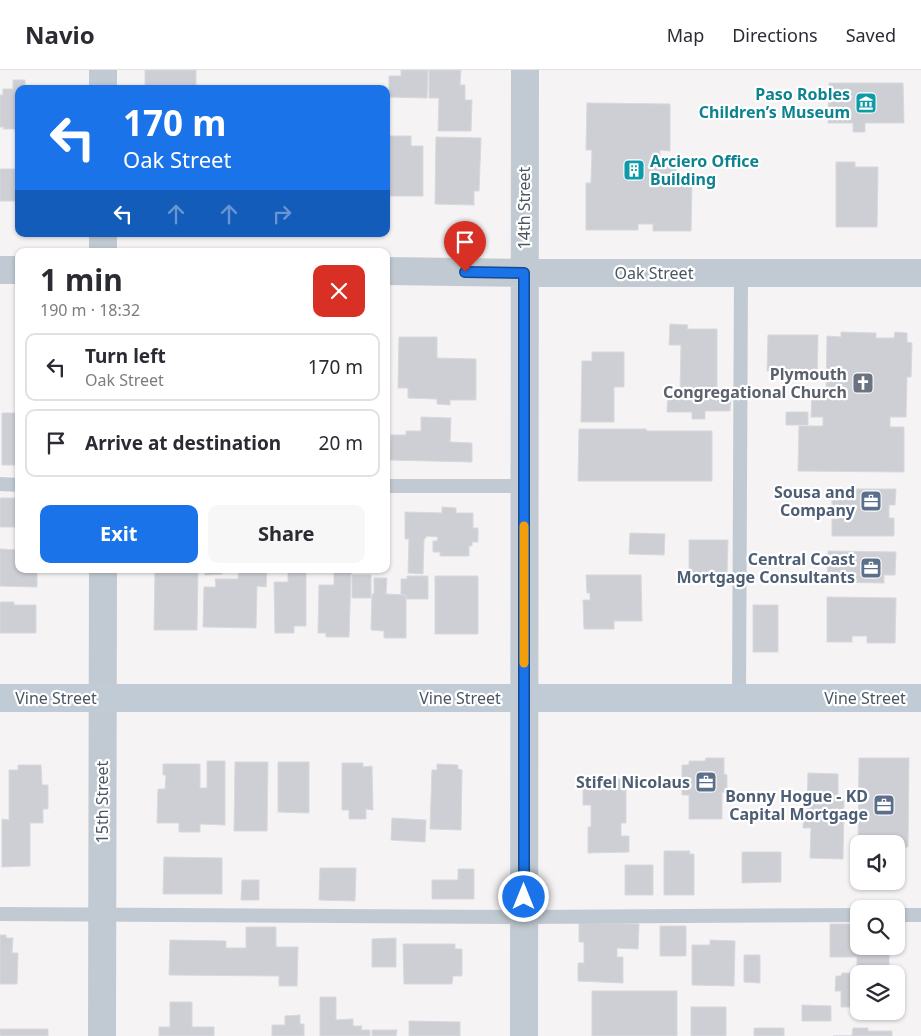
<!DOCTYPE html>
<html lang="en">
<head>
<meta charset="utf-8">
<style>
  body { margin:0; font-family:"Noto Sans",sans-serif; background:#f7f7f7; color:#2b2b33; height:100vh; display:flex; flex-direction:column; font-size:19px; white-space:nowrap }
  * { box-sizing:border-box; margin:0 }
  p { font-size:16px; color:#7c7c81 }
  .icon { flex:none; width:28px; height:28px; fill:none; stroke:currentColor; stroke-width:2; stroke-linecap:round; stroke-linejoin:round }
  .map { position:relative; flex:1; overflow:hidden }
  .drawer { position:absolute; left:15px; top:178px; width:375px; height:325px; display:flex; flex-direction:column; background:#fff; border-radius:10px; box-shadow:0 1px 4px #0004 }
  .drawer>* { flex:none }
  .top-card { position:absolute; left:15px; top:15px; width:375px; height:152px; border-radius:10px; box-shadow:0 1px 4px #0004; background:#1a73e8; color:#fff; overflow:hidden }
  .buttons { position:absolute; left:850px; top:765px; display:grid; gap:10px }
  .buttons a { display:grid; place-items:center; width:55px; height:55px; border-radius:10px; background:#fff; box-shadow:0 1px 4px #0004; font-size:25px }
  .pin { position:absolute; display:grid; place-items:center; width:42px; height:42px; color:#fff; margin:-51px -21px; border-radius:50% 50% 50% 0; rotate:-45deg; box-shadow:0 0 5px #0007 }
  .pin .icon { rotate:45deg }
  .me { position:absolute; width:55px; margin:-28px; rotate:0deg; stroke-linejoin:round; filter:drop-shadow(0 0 4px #0008) }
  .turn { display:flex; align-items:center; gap:18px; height:105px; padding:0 25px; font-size:22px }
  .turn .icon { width:65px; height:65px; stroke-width:2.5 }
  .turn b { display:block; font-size:35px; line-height:42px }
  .lanes { display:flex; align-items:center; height:48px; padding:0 25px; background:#0003; justify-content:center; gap:25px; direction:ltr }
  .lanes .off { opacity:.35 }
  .round { display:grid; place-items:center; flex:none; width:52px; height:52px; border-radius:10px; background:#f7f7f7 }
  .summary { display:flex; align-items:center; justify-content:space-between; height:85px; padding:0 25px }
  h1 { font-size:30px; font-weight:700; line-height:38px }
  .button { display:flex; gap:10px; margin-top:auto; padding:10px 25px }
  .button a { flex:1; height:58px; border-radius:10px; background:#1a73e8; color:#fff; font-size:20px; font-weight:700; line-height:58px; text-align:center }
  .button a+a { background:#f7f7f7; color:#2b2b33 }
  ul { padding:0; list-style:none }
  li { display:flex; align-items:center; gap:15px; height:68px; margin:0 10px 8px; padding:0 15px; border:2px solid #e1e1e2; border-radius:10px }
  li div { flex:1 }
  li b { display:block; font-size:19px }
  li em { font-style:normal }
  header { display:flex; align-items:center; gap:30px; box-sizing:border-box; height:70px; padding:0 25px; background:#fff; border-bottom:1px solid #e1e1e2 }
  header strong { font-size:24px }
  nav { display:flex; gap:28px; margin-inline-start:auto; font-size:18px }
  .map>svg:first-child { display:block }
  .building { fill:#cdcfd5; stroke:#d7d9de }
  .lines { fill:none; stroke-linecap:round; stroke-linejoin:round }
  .lane { stroke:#c1cad2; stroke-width:14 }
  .street { stroke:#c1cad2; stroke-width:28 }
  .secondary { stroke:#c1cbd6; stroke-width:28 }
  .route-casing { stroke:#114b97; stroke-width:12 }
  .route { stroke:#1a73e8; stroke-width:9 }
  .slow { stroke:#f59e0b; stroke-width:9 }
  .labels { text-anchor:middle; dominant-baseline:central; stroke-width:4.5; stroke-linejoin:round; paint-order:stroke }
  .culture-label { font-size:16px; font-weight:bold; fill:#0d838f; stroke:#fff; text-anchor:end }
  .street-label { font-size:16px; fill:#4a5661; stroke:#fff }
  .worship-label { font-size:16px; font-weight:bold; fill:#5b616d; stroke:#fff; text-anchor:end }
  .service-label { font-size:16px; font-weight:bold; fill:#4e5e75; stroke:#fff; text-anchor:end }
</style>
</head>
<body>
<header>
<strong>Navio</strong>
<nav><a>Map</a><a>Directions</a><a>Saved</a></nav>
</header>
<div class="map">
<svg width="921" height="966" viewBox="0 0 921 966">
  <rect width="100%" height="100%" fill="#f5f3f3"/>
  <!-- building -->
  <path class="building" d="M145,0H196V18H145Z
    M401,0H428L427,28L389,27V6H401Z
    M429,0H461L460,15H465V30H472L471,61H438L439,28H429Z
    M13,10H25V18H37L19,19V62H15V59H3L4,57H0V25H3V19H13Z
    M829,13H903L904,53H865V62H853V53H828Z
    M587,33L670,34V81L660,80V88H676V114H692L691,161H653V154H638V160H586V113H591L592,80H586Z
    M389,66H411V76H423V126H389Z
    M436,67L481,68L479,121H474V135L435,134Z
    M836,92H855V97H878L877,157H836Z
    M0,99H19V131H0Z
    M670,254L688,255L687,259H717V324H731L730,341H705V349H692V342H667L668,325H680L681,275H669Z
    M841,262L876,263V268H894L895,262L907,263V272L912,273L911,307H907L906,347H890V357H904V402L798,401L799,356H823V347H811L812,325H826L827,266L841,267Z
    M768,265H818L817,310H800V301H767Z
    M399,267H437V288L476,289V330H450V335L437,334V329L408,328V318H398Z
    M592,282H624V317H614V352H581L582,291H592Z
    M786,342H808V355H786Z
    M2,343H19V395H2Z
    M421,347L451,348L450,372L472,373V392L390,390L391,365H406V361H421Z
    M579,359H646L647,361H712V411H578Z
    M832,419H896L895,435H889V448H894V466H832V449H838L839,435H832Z
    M0,428H19V457H0Z
    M442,437L456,438V443H473V458H478V472H472V476H469V486H440V482H433V471H437L438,467L426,466V468L424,469L423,504L408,503L409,469H405V442L442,443Z
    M630,463L665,464L664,485L629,484Z
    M689,470H728L727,504L689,503Z
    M0,479L19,480V499H37V517L0,516Z
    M828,481L896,482L895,505H884V513L827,512Z
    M155,499H198L197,560H154Z
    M205,499H221L222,504L205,505Z
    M239,499H267L266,517L257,516L256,558L203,557L204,517H216L215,509H238Z
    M285,499H306V556H294V563H275L274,512H288V500Z
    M334,502H351L349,567H326V563H318L319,515H334Z
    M352,505H371V528H352Z
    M586,505H641L642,551H614V559H584L583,530H590V523H587Z
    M407,506H428V529H406V525H401V509H407Z
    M435,506H478V564H435Z
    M374,508H387L386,524L406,525V568H384V561L371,560L372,524H374Z
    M827,527L896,528L895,573H867V566H852V572H827Z
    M0,532H14V535H36V563H0Z
    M753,535H778V582H753Z
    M706,688H724V704L727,705V723L722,722V749H689V725H682V695H689V691H705Z
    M859,688H909L908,777H896V774H859L858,777Z
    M207,691H225V755L200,754V762H179V753H157L158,719H165L166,705H163V694H200V718H207Z
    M235,692H268L267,761H234Z
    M278,692H309V743L278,742Z
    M342,693H363V697L372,696L373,740L366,739V749H349V740H342Z
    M437,694L458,695V699L462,700L461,760L430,759L432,700H437Z
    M18,695H41L42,715H48V739H43V753H30V796L2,797V749L9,750V700H18Z
    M808,703L838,704V730H844L843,789L810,788L811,758H803L804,742L807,741Z
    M597,709H626V753H621V766H629V782L588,783V757H591V735H583V714H597Z
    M392,748L426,750L425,772L391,770Z
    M664,781H690L689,784H694V825H664Z
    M742,782H781V812L742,813Z
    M164,787L222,788V824H163Z
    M625,795H653V825H625Z
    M320,798H356L355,831L319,830Z
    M458,799H474V829H432V810H458Z
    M242,810H259V830H241Z
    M579,853L639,854L638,879L617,878V887H623V913L578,911V893H584V872H579Z
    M830,854H859V876H894V878H889V896H857V887H830Z
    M660,856H686V886H660Z
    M246,857H276V877H298L297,916H279V906L169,905L170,870L226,871V878H246Z
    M0,865H6V868H13L12,883H18L17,914H0Z
    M396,868V897H372V869Z
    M710,870L735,871L734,916L692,915V875H710Z
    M403,874H455V879H462V906H453L452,914H404Z
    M744,885H760V913L744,912Z
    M842,903H891V904H859V937H841V921H835L836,906H841Z
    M592,921H677V966H592Z
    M320,927H336V950L353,949V956H362L361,960H370V966H320Z
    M170,932H192V957H214V966H159V957H170Z
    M802,935L831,936V951H802Z
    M691,937H726V966H691Z
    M300,945V954H304V966H272V955H285V946Z
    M409,951L460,952V966H409Z
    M754,958H784V966H754Z
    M853,958H868V961H892V966H833H852Z
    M0,959H48V966H0Z
    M372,960H397L396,966H372Z"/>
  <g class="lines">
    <!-- lane -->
    <path class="lane" d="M0,414L19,415
      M386,416H525
      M739,628L741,203
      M0,844L524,847L859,845
      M896,845H921"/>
    <!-- street -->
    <path class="street" d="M103,19V0
      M103,181V164
      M0,200H19
      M386,201L524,203H921
      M102,966L103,499
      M524,966L525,0"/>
    <!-- secondary -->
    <path class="secondary" d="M0,628H921"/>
  </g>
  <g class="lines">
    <!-- route casing -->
    <g class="route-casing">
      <path id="route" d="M465,202L524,203V827"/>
    </g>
    <!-- route -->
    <use href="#route" class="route"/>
    <!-- slow -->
    <path class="slow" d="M524,593V456"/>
  </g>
  <!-- icons -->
  <defs>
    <g id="museum-square" transform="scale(1.125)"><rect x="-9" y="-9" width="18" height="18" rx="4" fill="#0f9aa8" stroke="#fff"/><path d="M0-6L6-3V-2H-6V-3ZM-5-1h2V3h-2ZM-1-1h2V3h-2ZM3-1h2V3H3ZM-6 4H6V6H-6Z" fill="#fff"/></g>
    <g id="building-square" transform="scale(1.125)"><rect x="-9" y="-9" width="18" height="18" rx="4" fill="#0f9aa8" stroke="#fff"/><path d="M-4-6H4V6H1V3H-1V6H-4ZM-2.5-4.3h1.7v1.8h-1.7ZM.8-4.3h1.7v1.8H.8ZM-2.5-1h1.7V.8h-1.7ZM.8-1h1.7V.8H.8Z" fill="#fff"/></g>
    <g id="church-square" transform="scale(1.125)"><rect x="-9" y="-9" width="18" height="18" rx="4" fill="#6b7280" stroke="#fff"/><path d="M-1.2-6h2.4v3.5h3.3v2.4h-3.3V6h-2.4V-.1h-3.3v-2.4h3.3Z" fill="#fff"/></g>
    <g id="office-square" transform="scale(1.125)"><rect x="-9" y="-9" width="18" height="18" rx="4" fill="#5c6f8a" stroke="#fff"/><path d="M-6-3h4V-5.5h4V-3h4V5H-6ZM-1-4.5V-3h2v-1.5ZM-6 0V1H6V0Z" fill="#fff"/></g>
  </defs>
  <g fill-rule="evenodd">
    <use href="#museum-square" x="866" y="33"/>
    <use href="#building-square" x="634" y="100"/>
    <use href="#church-square" x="863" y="313"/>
    <use href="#office-square" x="871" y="431"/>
    <use href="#office-square" x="871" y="498"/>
    <use href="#office-square" x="706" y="712"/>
    <use href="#office-square" x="884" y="735"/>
  </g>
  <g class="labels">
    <!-- culture labels -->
    <g class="culture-label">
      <text x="850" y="24">Paso Robles<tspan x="850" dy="18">Children’s Museum</tspan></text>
      <text x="650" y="91" text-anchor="start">Arciero Office<tspan x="650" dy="18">Building</tspan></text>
    </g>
    <!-- street labels -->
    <g class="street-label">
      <text transform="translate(524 138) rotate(-90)">14th Street</text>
      <text x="654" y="203">Oak Street</text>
      <text x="56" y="628">Vine Street</text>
      <text x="460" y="628">Vine Street</text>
      <text x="865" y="628">Vine Street</text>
      <text transform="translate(102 732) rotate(-90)">15th Street</text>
    </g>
    <!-- worship labels -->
    <g class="worship-label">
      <text x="847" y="304">Plymouth<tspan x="847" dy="18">Congregational Church</tspan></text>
    </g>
    <!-- service labels -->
    <g class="service-label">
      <text x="855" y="422">Sousa and<tspan x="855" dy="18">Company</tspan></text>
      <text x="855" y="489">Central Coast<tspan x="855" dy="18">Mortgage Consultants</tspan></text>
      <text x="690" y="712">Stifel Nicolaus</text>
      <text x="868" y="726">Bonny Hogue - KD<tspan x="868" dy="18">Capital Mortgage</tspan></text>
    </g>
  </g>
</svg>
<div class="buttons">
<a><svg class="icon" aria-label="sound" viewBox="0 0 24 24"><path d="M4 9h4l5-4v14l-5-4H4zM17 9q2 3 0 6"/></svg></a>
<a><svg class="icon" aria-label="search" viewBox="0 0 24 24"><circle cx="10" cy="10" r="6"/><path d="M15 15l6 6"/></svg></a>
<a><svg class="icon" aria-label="layers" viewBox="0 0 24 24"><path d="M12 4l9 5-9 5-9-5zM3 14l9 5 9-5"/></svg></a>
</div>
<div class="pin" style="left:465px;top:202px;background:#d93025"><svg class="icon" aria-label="arrive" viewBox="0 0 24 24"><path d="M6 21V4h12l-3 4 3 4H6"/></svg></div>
<svg class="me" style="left:524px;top:827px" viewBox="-20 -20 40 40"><circle r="17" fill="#1a73e8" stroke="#fff" stroke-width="3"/><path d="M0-11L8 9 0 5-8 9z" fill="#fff"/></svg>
<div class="top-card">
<div class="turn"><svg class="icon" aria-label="left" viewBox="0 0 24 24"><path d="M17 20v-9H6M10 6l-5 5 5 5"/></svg><div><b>170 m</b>Oak Street</div></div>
<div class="lanes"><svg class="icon" aria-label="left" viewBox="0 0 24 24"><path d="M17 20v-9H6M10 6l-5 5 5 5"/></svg><svg class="icon off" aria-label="ahead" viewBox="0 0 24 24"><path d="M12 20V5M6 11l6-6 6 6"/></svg><svg class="icon off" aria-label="ahead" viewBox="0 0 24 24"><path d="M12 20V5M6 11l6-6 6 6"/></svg><svg class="icon off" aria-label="right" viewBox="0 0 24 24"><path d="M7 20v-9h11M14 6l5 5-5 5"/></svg></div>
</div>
<section class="drawer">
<div class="summary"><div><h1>1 min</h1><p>190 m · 18:32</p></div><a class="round" style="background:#d93025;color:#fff"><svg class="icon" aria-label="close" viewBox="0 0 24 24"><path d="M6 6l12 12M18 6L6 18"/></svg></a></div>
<ul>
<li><svg class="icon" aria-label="left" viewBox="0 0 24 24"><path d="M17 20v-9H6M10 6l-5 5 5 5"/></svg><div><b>Turn left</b><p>Oak Street</p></div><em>170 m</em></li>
<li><svg class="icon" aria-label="arrive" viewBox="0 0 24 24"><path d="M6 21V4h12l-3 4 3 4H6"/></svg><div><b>Arrive at destination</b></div><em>20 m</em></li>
</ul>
<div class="button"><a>Exit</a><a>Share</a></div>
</section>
</div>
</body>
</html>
